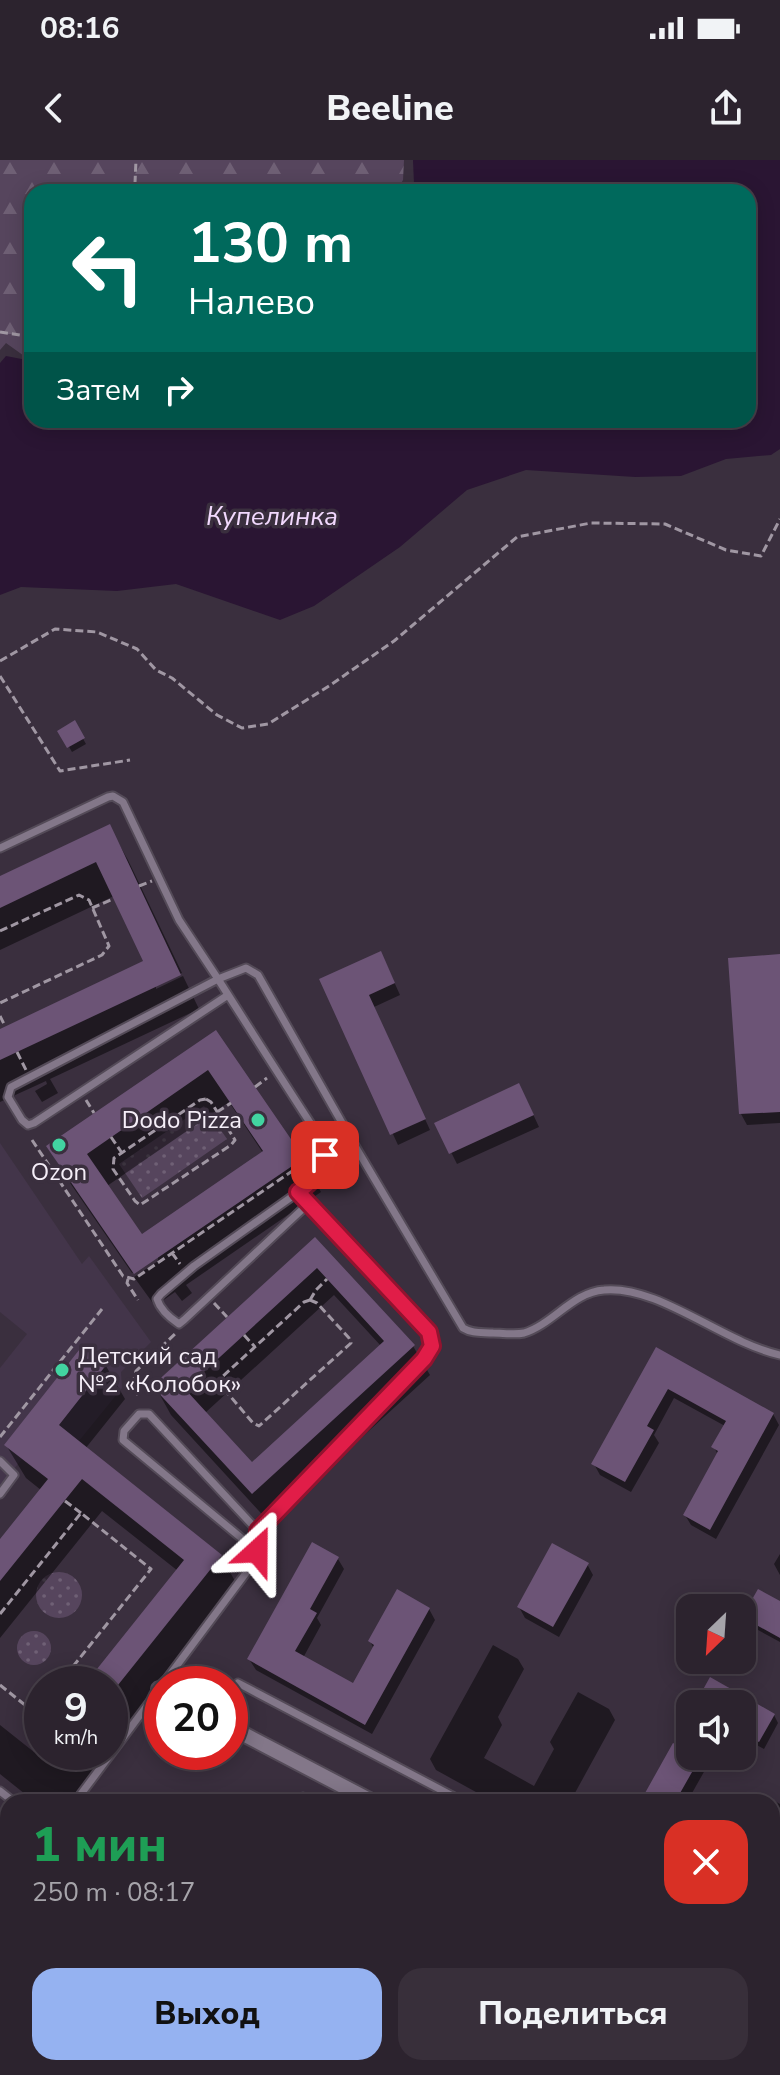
<!DOCTYPE html>
<html lang="ru">
<head>
<meta charset="utf-8">
<style>
  body { margin:0; font-family:"Nunito Sans",sans-serif; background:#382f3a; color:#f1f3f6; height:100vh; display:flex; flex-direction:column; font-size:30px; white-space:nowrap }
  * { box-sizing:border-box; margin:0 }
  p { font-size:26px; color:#a6a4aa }
  .icon { flex:none; width:44px; height:44px; fill:none; stroke:currentColor; stroke-width:2; stroke-linecap:round; stroke-linejoin:round }
  .map { position:relative; flex:1; overflow:hidden }
  .panel { position:absolute; left:0px; top:1634px; width:780px; height:282px; display:flex; flex-direction:column; background:#2c232e; border-radius:24px 24px 0 0; box-shadow:0 4px 20px #0003,0 0 0 2px #48404a }
  .panel>* { flex:none }
  .banner { position:absolute; left:24px; top:24px; width:732px; height:244px; border-radius:24px; box-shadow:0 4px 20px #0003,0 0 0 2px #48404a; background:#00695c; color:#fff; overflow:hidden }
  .needle { width:52px; rotate:205deg }
  .fabs { position:absolute; left:676px; top:1434px; display:grid; gap:16px }
  .fabs a { display:grid; place-items:center; width:80px; height:80px; border-radius:16px; background:#2c232e; box-shadow:0 4px 20px #0003,0 0 0 2px #48404a; font-size:40px }
  .speed { position:absolute; left:24px; top:1506px; display:flex; gap:16px; font-size:40px; font-weight:700; text-align:center }
  .speed>* { display:grid; place-content:center; width:104px; height:104px; border-radius:50%; background:#2c232e; box-shadow:0 4px 20px #0003,0 0 0 2px #48404a; line-height:1 }
  .speed small { font-size:20px; font-weight:400 }
  .speed .limit { border:12px solid #d22; background:#fff; color:#111 }
  .pin { position:absolute; display:grid; place-items:center; width:68px; height:68px; color:#fff; margin:-34px; border-radius:16px; box-shadow:0 4px 12px #0006 }
  .me { position:absolute; width:88px; margin:-44px; rotate:24deg; stroke-linejoin:round; filter:drop-shadow(0 0 6px #0008) }
  .turn { display:flex; align-items:center; gap:28px; height:168px; padding:0 32px; font-size:36px }
  .turn .icon { width:104px; height:104px; stroke-width:2.5 }
  .turn b { display:block; font-size:56px; line-height:68px }
  .then { display:flex; align-items:center; height:76px; padding:0 32px; background:#0003; gap:16px; font-size:30px }
  .round { display:grid; place-items:center; flex:none; width:84px; height:84px; border-radius:24px; background:#382f3a }
  .overview { display:flex; align-items:center; justify-content:space-between; height:136px; padding:0 32px }
  h1 { font-size:48px; font-weight:800; line-height:60px; color:#1e9e55 }
  .cta { display:flex; gap:16px; margin-top:auto; padding:16px 32px }
  .cta a { flex:1; height:92px; border-radius:24px; background:#95b2f1; color:#111; font-size:32px; font-weight:800; line-height:92px; text-align:center }
  .cta a+a { background:#382f3a; color:#f1f3f6 }
  .status { display:flex; justify-content:space-between; align-items:center; height:56px; padding:0 40px; background:#2c232e; direction:ltr }
  .status svg { height:22px; fill:currentColor }
  header { display:flex; justify-content:space-between; align-items:center; height:104px; padding:0 32px; background:#2c232e; font-size:36px; font-weight:800 }
  .map>svg:first-child { display:block }
  .built { fill:#43354a }
  .forest { fill:url(#forest-firs) }
  .park { fill:url(#park-dots) }
  .water { fill:#2a1533 }
  .shadow { fill:#0007; fill-rule:evenodd }
  .building { fill:#6c5476; fill-rule:evenodd }
  .lines { fill:none; stroke-linecap:round; stroke-linejoin:round }
  .lane-casing { stroke:#544b58; stroke-width:11 }
  .street-casing { stroke:#544b58; stroke-width:18 }
  .secondary-casing { stroke:#544b58; stroke-width:22 }
  .path { stroke:#a097a3; stroke-width:3; stroke-dasharray:8 4; stroke-linecap:butt }
  .lane { stroke:#837789; stroke-width:7 }
  .street { stroke:#837789; stroke-width:14 }
  .secondary { stroke:#837789; stroke-width:18 }
  .route-casing { stroke:#92132f; stroke-width:20 }
  .route { stroke:#e11d48; stroke-width:14 }
  .poi-dot { fill:#42d4a1; stroke:#3a2f3e; stroke-width:3 }
  .labels { text-anchor:middle; dominant-baseline:central; stroke-width:7; stroke-linejoin:round; paint-order:stroke }
  .poi-label { font-size:24px; fill:#f5eef8; stroke:#3a2f3e; text-anchor:end }
  .water-label { font-size:26px; font-style:italic; fill:#f2d9fe; stroke:#3a2f3e }
</style>
</head>
<body>
<div class="status"><b>08:16</b><svg viewBox="0 0 49 12"><path d="M0 12V9h3v3zM5 12V6h3v6zM10 12V3h3v9zM15 12V0h3v12zM26 1h20v11H26zM47 4h2v5h-2z"/></svg></div>
<header><svg class="icon" aria-label="back" viewBox="0 0 24 24"><path d="M15 5l-7 7 7 7"/></svg>Beeline<svg class="icon" aria-label="share" viewBox="0 0 24 24"><path d="M12 15V3M7 8l5-5 5 5M5 13v7h14v-7"/></svg></header>
<div class="map">
<svg width="780" height="1915" viewBox="0 0 780 1915">
  <defs>
    <pattern id="forest-firs" width="22" height="20" patternUnits="userSpaceOnUse" patternTransform="scale(2)"><rect width="22" height="20" fill="#56455d"/><path d="M5 1l3.5 6h-7zM16 11l3.5 6h-7z" fill="#6f6075"/></pattern>
    <pattern id="park-dots" width="8" height="8" patternUnits="userSpaceOnUse" patternTransform="scale(2)"><rect width="8" height="8" fill="#56455d"/><path d="M2 2h.1M6 6h.1" fill="none" stroke="#6f6075" stroke-width="1.8" stroke-linecap="round"/></pattern>
  </defs>
  <rect width="100%" height="100%" fill="#3a2f3e"/>
  <!-- built -->
  <path class="built" d="M0,983L82,1104L89,1096L151,1182L121,1212L122,1228L48,1319L22,1299L0,1326V1208L27,1174L0,1152Z"/>
  <!-- forest -->
  <path class="forest" d="M0,0H404L403,20L396,32H32V198H27L6,183L0,190Z"/>
  <!-- park -->
  <path class="park" d="M204,946L227,979L142,1038L119,1004Z
    M36 1435a23 23 0 1 1 46 0a23 23 0 1 1-46 0Z
    M17 1488a17 17 0 1 1 34 0a17 17 0 1 1-34 0Z"/>
  <!-- water -->
  <path class="water" d="M413,0H780V289L771,295L726,299L681,316L635,317L526,310L467,330L400,387L314,446L280,460L176,424L117,431L21,427L0,435V203L6,196L32,201V260H748V32H417L414,24Z"/>
  <!-- shadow -->
  <path class="shadow" d="M74,563L86,584L72,592L60,571Z
    M109,667L128,700L182,813L156,824V829L183,816L199,849L50,919L58,933L42,942L35,931L47,924L46,921L0,942V871L146,802L114,736L0,790V718Z
    M780,796V963L747,965L741,954Z
    M386,804L400,835L374,847L430,970L398,985L322,820Z
    M215,873L302,999L321,1032L186,1125L192,1133L182,1141L175,1132L155,1146L134,1117L158,1101V1096L132,1113L68,1020L48,987ZM229,942L263,993L141,1076L107,1026Z
    M525,937L539,967L457,1004L437,964Z
    M315,1080L413,1186L430,1215L269,1362L171,1255L155,1226ZM334,1135L381,1186L252,1304L205,1253Z
    M84,1188L106,1206L125,1239L85,1289L221,1396L240,1430L70,1642H35L0,1614V1565L34,1592L42,1581V1592H110V1524H88L178,1411L102,1351L0,1478V1382L41,1330L26,1318L6,1285Z
    M657,1190L773,1254L779,1265L716,1379L691,1365L685,1355L718,1295L714,1287L725,1266L674,1238L654,1275L659,1283L631,1332L600,1315L594,1304Z
    M780,1394V1415L774,1404Z
    M338,1399L344,1409L317,1458L321,1465L303,1498L354,1526L374,1489L370,1481L429,1449L435,1460L372,1574L256,1510L249,1499Z
    M587,1404L593,1415L559,1477L525,1458L519,1447Z
    M780,1443V1482L749,1465L745,1457Z
    M493,1485L518,1499L524,1509L498,1557L502,1565L484,1598L534,1626L554,1589L550,1582L578,1532L609,1549L615,1560L570,1642H494L436,1610L430,1599Z
    M710,1520L774,1555L778,1563L764,1589L742,1577V1544H697Z
    M690,1595L698,1600L705,1610L687,1642H642Z
    M765,1636L780,1644V1662L772,1676V1642H761Z
    M780,1670V1687L772,1701V1684Z
    M0,1710H8V1777L0,1764Z
    M230,1908H271L268,1915H237Z
    M339,1908H410L407,1915H336Z
    M484,1908H556L553,1915H481Z
    M627,1908H686L683,1915H624Z"/>
  <!-- building -->
  <path class="building" d="M75,560L85,578L67,588L57,571Z
    M110,664L181,815L0,900V869L143,801L96,702L0,748V716Z
    M381,791L395,823L369,835L426,959L390,975L319,819Z
    M780,794V952L739,954L728,798Z
    M216,870L304,998L134,1114L46,986ZM208,910L263,991L142,1074L87,994Z
    M519,923L534,955L449,994L434,963Z
    M315,1077L415,1185L252,1334L152,1226ZM317,1108L384,1181L252,1302L185,1229Z
    M83,1185L107,1204L59,1265L222,1395L110,1535V1524H85L184,1400L82,1319L0,1421V1379L48,1319L4,1285Z
    M656,1187L774,1253L710,1370L683,1355L718,1291L711,1287L726,1261L668,1229L647,1266L654,1270L625,1322L591,1304Z
    M312,1382L339,1397L310,1449L317,1453L295,1491L353,1523L374,1485L368,1481L397,1429L430,1448L365,1565L247,1499Z
    M552,1383L589,1403L553,1467L517,1447Z
    M758,1429L780,1441V1478L742,1457Z
    M710,1517L775,1554L759,1582L742,1573V1544H695Z
    M673,1583L690,1592V1596L700,1598L675,1642H640Z"/>
  <g class="lines">
    <!-- lane casing -->
    <g class="lane-casing">
      <path id="lane" d="M0,688L108,637L113,636L123,642L179,760L218,819L246,808L258,815L358,991L463,1168C473,1174 482,1172 493,1173C503,1173 514,1175 524,1173C553,1164 573,1132 604,1130C659,1125 722,1182 780,1195
        M228,835L34,963L28,965L22,960L8,937L11,927L218,819C253,874 288,929 324,984C326,999 322,1008 314,1021L194,1106L161,1134L157,1139C160,1149 170,1158 179,1164L184,1160L308,1044
        M325,995L340,1000L358,991
        M0,1301L14,1315L0,1334
        M257,1391L123,1280L124,1271L139,1254H149L258,1371
        M238,1523L464,1642
        M163,1524L252,1405L257,1391L258,1371L424,1199L432,1186L429,1172L298,1032
        M0,1631L14,1642
        M75,1642L161,1527
        M301,1642L303,1637
        M0,1685L8,1684
        M0,1769H8
        M0,1860L8,1845
        M772,1899L780,1881
        M464,1915L468,1908
        M765,1915L768,1908"/>
    </g>
    <!-- street casing -->
    <g class="street-casing">
      <path id="street" d="M159,1529L162,1531
        M230,1567L373,1642
        M772,1818L780,1822"/>
    </g>
    <!-- secondary casing -->
    <g class="secondary-casing">
      <path id="secondary" d="M772,1794L780,1775
        M720,1915L723,1908"/>
    </g>
    <!-- path -->
    <path class="path" d="M126,32L135,23L136,0
      M0,172L32,177
      M0,501L55,469L97,472L137,489L156,510L172,518L217,555L242,568L268,564L329,526L394,481L517,377L591,363L665,364L726,390L761,396L780,359
      M0,516L60,611L130,600
      M139,726L152,721
      M92,748L113,739
      M0,771L79,735L89,740L109,786L102,795L0,843
      M0,856L5,866
      M17,892L26,910
      M255,927L267,918
      M206,939L211,942L235,980L231,985L140,1045L135,1041L113,1009L114,998L200,940Z
      M86,940L94,953
      M217,952L231,943
      M111,977L122,993
      M32,980L123,1116L134,1119L304,1003L305,996L295,980L305,972
      M172,1093L180,1104
      M128,1119L127,1123L138,1140
      M310,1140L317,1143L349,1178L351,1183L259,1266L253,1263L219,1223L222,1217L304,1142Z
      M310,1140L316,1130L327,1119
      M214,1143L227,1157
      M244,1175L255,1187
      M138,1235L132,1227L136,1211L175,1174
      M0,1277L102,1149
      M65,1341L81,1353
      M0,1454L81,1353L151,1409L59,1524
      M0,1525L35,1553L42,1545
      M84,1592L96,1601
      M738,1908L754,1915"/>
    <!-- lane -->
    <use href="#lane" class="lane"/>
    <!-- street -->
    <use href="#street" class="street"/>
    <!-- secondary -->
    <use href="#secondary" class="secondary"/>
  </g>
  <g class="lines">
    <!-- route casing -->
    <g class="route-casing">
      <path id="route" d="M257,1391L258,1371L424,1199L432,1186L429,1172L298,1032C313,1021 320,1014 325,995"/>
    </g>
    <!-- route -->
    <use href="#route" class="route"/>
  </g>
  <!-- markers -->
  <g class="poi-dot">
    <circle cx="258" cy="960" r="8"/>
    <circle cx="59" cy="985" r="8"/>
    <circle cx="62" cy="1210" r="8"/>
  </g>
  <g class="labels">
    <!-- poi labels -->
    <g class="poi-label">
      <text x="242" y="960">Dodo Pizza</text>
      <text x="59" y="1012" text-anchor="middle">Ozon</text>
      <text x="78" y="1196" text-anchor="start">Детский сад<tspan x="78" dy="28">№2 «Колобок»</tspan></text>
    </g>
    <!-- water labels -->
    <g class="water-label">
      <text x="272" y="356">Купелинка</text>
    </g>
  </g>
</svg>
<div class="fabs">
<a><svg class="needle" viewBox="-14 -14 28 28"><path d="M0-13l5 13h-10z" fill="#e53935"/><path d="M0 13l5-13h-10z" fill="#a6a4aa"/></svg></a>
<a><svg class="icon" aria-label="sound" viewBox="0 0 24 24"><path d="M4 9h4l5-4v14l-5-4H4zM17 9q2 3 0 6"/></svg></a>
</div>
<div class="speed"><div>9<small>km/h</small></div><div class="limit">20</div></div>
<div class="pin" style="left:325px;top:995px;background:#d93025"><svg class="icon" aria-label="arrive" viewBox="0 0 24 24"><path d="M6 21V4h12l-3 4 3 4H6"/></svg></div>
<svg class="me" style="left:257px;top:1391px" viewBox="-20 -20 40 40"><path d="M0-17L14 15 0 8-14 15z" fill="#e11d48" stroke="#fff" stroke-width="4"/></svg>
<div class="banner">
<div class="turn"><svg class="icon" aria-label="left" viewBox="0 0 24 24"><path d="M17 20v-9H6M10 6l-5 5 5 5"/></svg><div><b>130 m</b>Налево</div></div>
<div class="then">Затем<svg class="icon" aria-label="right" viewBox="0 0 24 24"><path d="M7 20v-9h11M14 6l5 5-5 5"/></svg></div>
</div>
<section class="panel">
<div class="overview"><div><h1>1 мин</h1><p>250 m · 08:17</p></div><a class="round" style="background:#d93025;color:#fff"><svg class="icon" aria-label="close" viewBox="0 0 24 24"><path d="M6 6l12 12M18 6L6 18"/></svg></a></div>
<div class="cta"><a>Выход</a><a>Поделиться</a></div>
</section>
</div>
</body>
</html>
